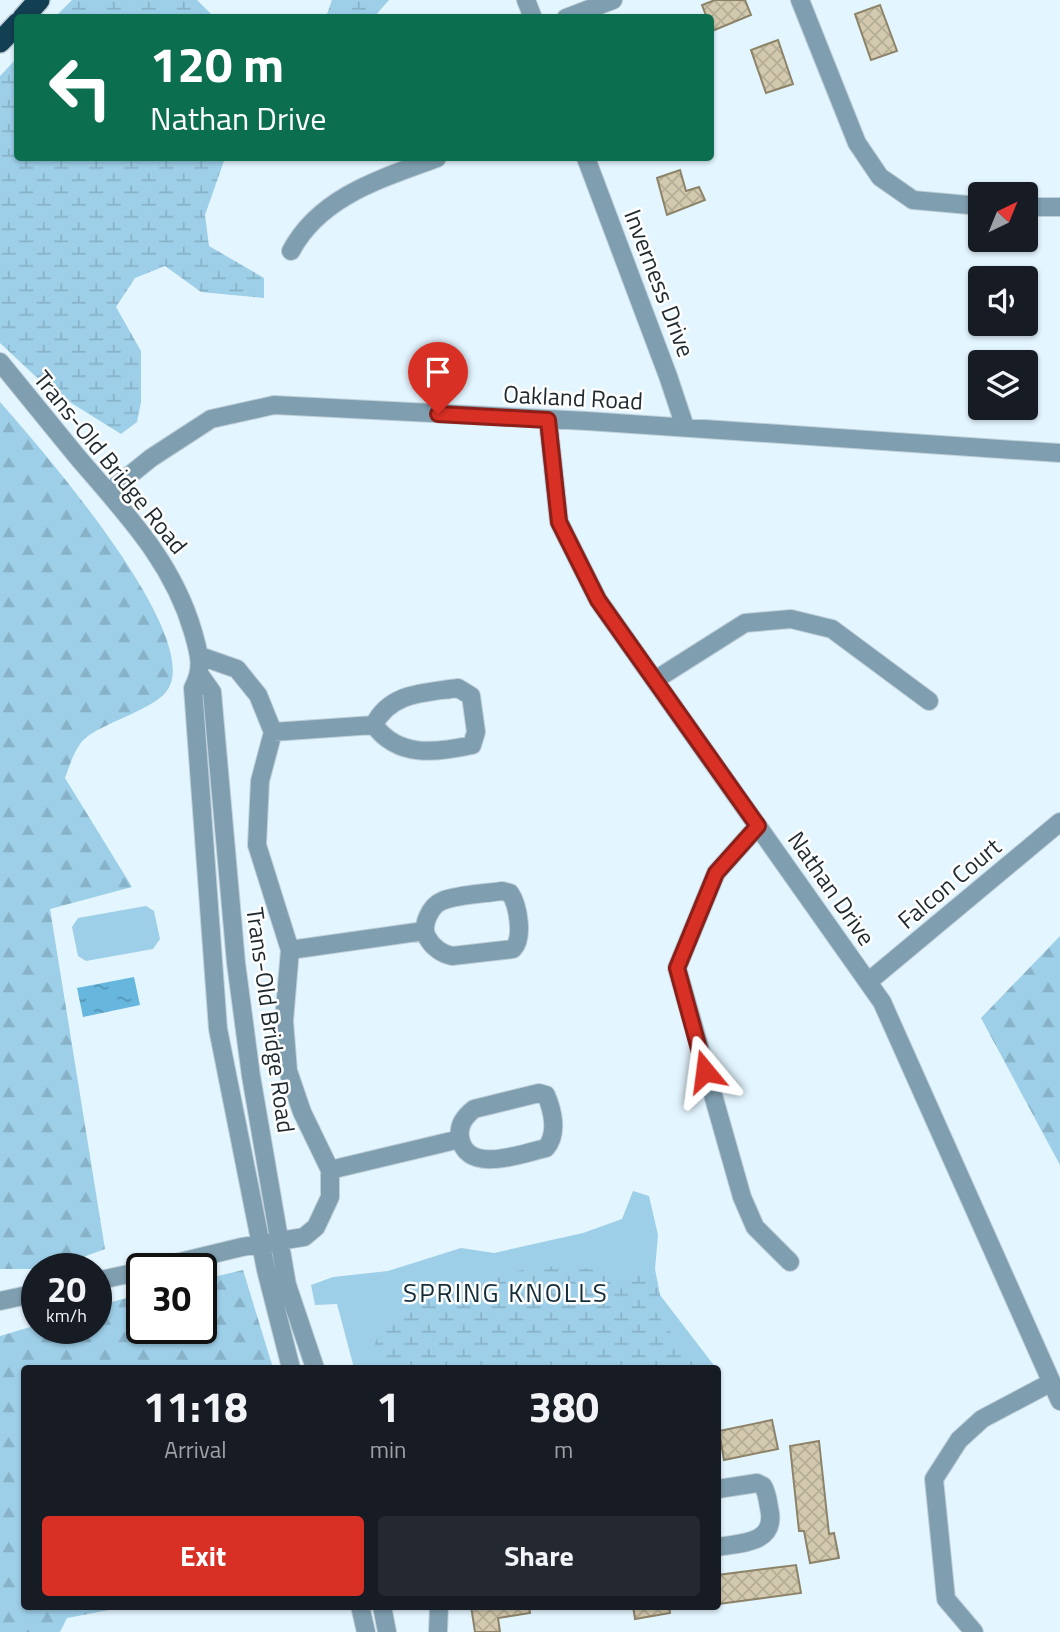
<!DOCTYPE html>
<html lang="en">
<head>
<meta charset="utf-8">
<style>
  body { margin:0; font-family:"Titillium Web",sans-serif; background:#242831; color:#f1f3f6; height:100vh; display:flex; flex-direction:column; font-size:26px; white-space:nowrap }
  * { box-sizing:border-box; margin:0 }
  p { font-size:23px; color:#9ea1a6 }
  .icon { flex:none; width:38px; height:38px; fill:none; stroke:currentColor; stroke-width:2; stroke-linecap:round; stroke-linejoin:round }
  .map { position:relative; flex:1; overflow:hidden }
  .drawer { position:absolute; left:21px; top:1365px; width:700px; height:245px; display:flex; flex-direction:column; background:#171b24; border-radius:7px; box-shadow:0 2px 5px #0004 }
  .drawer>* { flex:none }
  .top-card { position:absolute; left:14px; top:14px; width:700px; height:147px; border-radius:7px; box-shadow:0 2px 5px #0004; background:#0b6e4f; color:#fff; overflow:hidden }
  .needle { width:46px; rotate:43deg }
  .buttons { position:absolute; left:968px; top:182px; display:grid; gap:14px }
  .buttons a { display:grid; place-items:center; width:70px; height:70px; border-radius:7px; background:#171b24; box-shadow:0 2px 5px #0004; font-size:35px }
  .speed { position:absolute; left:21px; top:1253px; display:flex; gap:14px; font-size:35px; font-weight:700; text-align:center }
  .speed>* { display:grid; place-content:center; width:91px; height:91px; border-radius:50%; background:#171b24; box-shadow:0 2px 5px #0004; line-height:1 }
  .speed small { font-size:18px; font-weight:400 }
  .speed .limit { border:4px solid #111; border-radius:10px; background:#fff; color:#111 }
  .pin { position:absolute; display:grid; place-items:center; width:60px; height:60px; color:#fff; margin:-72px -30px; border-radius:50% 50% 50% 0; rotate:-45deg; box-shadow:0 0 7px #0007 }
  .pin .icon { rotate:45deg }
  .me { position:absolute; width:77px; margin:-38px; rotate:344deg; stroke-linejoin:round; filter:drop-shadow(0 0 5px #0008) }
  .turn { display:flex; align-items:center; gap:24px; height:147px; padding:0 21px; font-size:32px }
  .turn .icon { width:91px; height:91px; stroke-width:2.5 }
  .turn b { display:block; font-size:49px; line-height:60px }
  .eta { display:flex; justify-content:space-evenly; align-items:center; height:119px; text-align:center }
  .eta b { font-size:42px; font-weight:700; line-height:49px }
  .cta { display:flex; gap:14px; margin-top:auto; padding:14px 21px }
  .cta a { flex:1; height:80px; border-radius:7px; background:#d93025; color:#fff; font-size:28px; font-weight:700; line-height:80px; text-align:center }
  .cta a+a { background:#242831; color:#f1f3f6 }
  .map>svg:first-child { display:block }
  .grass { fill:#9ecfe9 }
  .forest { fill:url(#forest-firs) }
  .wetland { fill:url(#wetland-marsh) }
  .water { fill:url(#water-ripples) }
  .building { fill:url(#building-cross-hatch); stroke:#8c8369; stroke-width:2 }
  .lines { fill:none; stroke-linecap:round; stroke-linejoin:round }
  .minor-casing { stroke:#c0d0da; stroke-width:20 }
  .highway-casing { stroke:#c0d0da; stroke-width:24 }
  .minor { stroke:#7f9fb0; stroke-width:18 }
  .highway { stroke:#133f52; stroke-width:21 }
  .route-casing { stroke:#8d1f18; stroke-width:18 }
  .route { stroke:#d93025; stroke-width:12 }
  .labels { text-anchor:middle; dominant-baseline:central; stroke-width:5; stroke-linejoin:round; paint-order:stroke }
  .street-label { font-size:24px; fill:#1f2a30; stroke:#fff }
  .neighbourhood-label { font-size:26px; letter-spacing:2px; fill:#142d3a; stroke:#fff }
</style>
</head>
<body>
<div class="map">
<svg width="1060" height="1632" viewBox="0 0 1060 1632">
  <defs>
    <pattern id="forest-firs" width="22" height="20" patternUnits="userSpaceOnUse" patternTransform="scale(1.75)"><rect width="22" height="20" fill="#9ecfe9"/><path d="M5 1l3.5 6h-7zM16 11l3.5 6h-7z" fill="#88b2c8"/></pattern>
    <pattern id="wetland-marsh" width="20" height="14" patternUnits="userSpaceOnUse" patternTransform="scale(1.75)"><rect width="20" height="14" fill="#9ecfe9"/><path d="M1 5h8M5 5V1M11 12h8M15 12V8" fill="none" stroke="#88b2c8"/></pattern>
    <pattern id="water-ripples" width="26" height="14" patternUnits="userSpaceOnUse" patternTransform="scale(1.75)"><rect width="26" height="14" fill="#66b6dd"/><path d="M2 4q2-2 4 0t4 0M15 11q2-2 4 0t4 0" fill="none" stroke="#5394b4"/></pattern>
    <pattern id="building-cross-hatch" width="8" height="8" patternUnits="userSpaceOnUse" patternTransform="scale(1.75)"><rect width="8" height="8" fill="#d3c9ae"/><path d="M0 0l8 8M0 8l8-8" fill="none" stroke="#b5ad96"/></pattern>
  </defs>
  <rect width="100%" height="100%" fill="#e3f5ff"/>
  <!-- grass -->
  <path class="grass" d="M146,906L154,911L160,939L153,949L86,961L78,956L72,927L78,918Z
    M633,1191L649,1196L658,1235L655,1269L660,1295L716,1368H354L337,1304L315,1305L311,1285L333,1277L388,1271L461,1248L494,1253L583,1233L622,1219Z"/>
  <!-- forest -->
  <path class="forest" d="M0,402C37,444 209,640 166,692C150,712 91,726 80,744C73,754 69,767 65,778L132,887L50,909L105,1249L50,1269H0Z
    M1060,936V1165L981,1018Z
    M243,1270L273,1368H24V1606L125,1607L67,1618L60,1632H0V1336L37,1325V1328H96V1306L142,1294V1328H201V1280Z"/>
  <!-- wetland -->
  <path class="wetland" d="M72,0H197L214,17H55Z
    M332,0H389L374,17H326Z
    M17,58L18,158H225L205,215L209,246L264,278V298L201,292L165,266L135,278L116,307L141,351V402L137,422L121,434L49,389L0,343V76Z
    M534,1266L585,1268L620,1275L640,1271L657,1281L660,1295L654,1310L697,1368H379L374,1346L384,1320L449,1282L488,1281Z"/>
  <!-- water -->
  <path class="water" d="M134,977L140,1005L83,1017L77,988Z"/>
  <!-- building -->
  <path class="building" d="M715,0H745L751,15L712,31L710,18H707L702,5Z
    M880,5L897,51L871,60L855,14Z
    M778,40L793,84L766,93L751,50Z
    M680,170L686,191L699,187L705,200L667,215L657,178Z
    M772,1420L778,1449L724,1460L719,1431Z
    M819,1441L829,1534L834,1533L839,1558L810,1563L804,1531H799L790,1446Z
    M796,1565L801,1593L718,1604V1575Z
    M471,1606H529L530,1613L498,1618L500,1632H475Z
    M633,1606H669L670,1613L635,1619Z"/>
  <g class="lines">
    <!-- minor casing -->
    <g class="minor-casing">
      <path id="minor" d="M526,0L533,18
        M800,0L857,143L880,177L913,200L980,206
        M566,18L613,0
        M586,158L668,376L685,427
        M1026,207H1060
        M291,251C320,196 383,178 437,158
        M0,362C25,393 50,423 75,454C122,510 172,559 193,632C199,653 204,668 193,688L218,1029L266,1270L291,1368
        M548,420L559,522L598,600L882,1002L1060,1401
        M109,492L151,458L211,419L274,405L587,421L1060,453
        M200,675L212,692L236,963L251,1076L287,1285L315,1368
        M655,680L745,623L791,619L832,629L929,701
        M458,688L471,696L476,732L472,745C436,753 398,758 374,725C390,692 425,693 458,688Z
        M273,732L374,725
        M758,826L716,873L677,968L742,1197L755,1227L790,1262
        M502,891L510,893C518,905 524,938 513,949L452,956C442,954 432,947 427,937C421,926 430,906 442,901C459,894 484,894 502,891Z
        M290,950L424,931
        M868,982L1060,822
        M539,1093L546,1095C553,1111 558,1134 546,1148C523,1153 466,1176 460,1137C458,1125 465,1116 474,1109Z
        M330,1170L460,1139
        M151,1269L242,1247L304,1237L316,1227L330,1197V1170L302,1112L288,1071L284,1021L290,950L257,845L260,781L273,732L258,695L237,669L200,656
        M96,1281L142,1271
        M0,1301L37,1293
        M718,1489L757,1483L763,1486C768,1494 768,1504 770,1513C774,1544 740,1543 718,1547
        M360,1606L366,1632
        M382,1606L387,1632
        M438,1632L439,1606
        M974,1632L946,1599L934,1479L959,1440L982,1419L1050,1383"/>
    </g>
    <!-- highway casing -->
    <g class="highway-casing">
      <path id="highway" d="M23,18L39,0
        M0,42L18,23"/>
    </g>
    <!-- minor -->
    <use href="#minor" class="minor"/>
    <!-- highway -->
    <use href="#highway" class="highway"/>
  </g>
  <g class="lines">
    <!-- route casing -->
    <g class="route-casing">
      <path id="route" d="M438,414L548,420L559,522L598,600L758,826L716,873L677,968L705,1071"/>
    </g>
    <!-- route -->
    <use href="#route" class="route"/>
  </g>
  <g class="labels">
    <!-- street labels -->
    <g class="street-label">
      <text transform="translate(660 283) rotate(69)">Inverness Drive</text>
      <text transform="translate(573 397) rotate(3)">Oakland Road</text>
      <text transform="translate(111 462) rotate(51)">Trans-Old Bridge Road</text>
      <text transform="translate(949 883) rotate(-40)">Falcon Court</text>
      <text transform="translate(832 888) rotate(55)">Nathan Drive</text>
      <text transform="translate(271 1020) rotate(82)">Trans-Old Bridge Road</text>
    </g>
    <!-- neighbourhood labels -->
    <g class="neighbourhood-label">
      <text x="506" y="1292">SPRING KNOLLS</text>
    </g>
  </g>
</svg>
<div class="buttons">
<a><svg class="needle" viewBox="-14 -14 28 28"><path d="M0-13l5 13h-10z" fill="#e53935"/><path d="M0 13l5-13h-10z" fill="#9ea1a6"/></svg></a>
<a><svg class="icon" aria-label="sound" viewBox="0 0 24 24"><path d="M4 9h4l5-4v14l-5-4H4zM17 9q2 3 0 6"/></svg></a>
<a><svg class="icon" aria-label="layers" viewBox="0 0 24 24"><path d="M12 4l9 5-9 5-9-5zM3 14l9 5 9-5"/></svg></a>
</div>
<div class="speed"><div>20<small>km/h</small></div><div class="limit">30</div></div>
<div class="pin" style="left:438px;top:414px;background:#d93025"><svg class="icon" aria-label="arrive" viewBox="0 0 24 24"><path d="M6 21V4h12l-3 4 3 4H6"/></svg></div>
<svg class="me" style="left:705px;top:1071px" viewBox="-20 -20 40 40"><path d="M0-17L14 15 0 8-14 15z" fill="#d93025" stroke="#fff" stroke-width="4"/></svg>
<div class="top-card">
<div class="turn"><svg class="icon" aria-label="left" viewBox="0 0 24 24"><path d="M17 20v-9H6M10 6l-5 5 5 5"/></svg><div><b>120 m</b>Nathan Drive</div></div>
</div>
<section class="drawer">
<div class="eta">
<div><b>11:18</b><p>Arrival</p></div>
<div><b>1</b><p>min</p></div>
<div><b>380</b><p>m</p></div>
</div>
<div class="cta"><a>Exit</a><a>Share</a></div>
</section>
</div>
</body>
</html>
